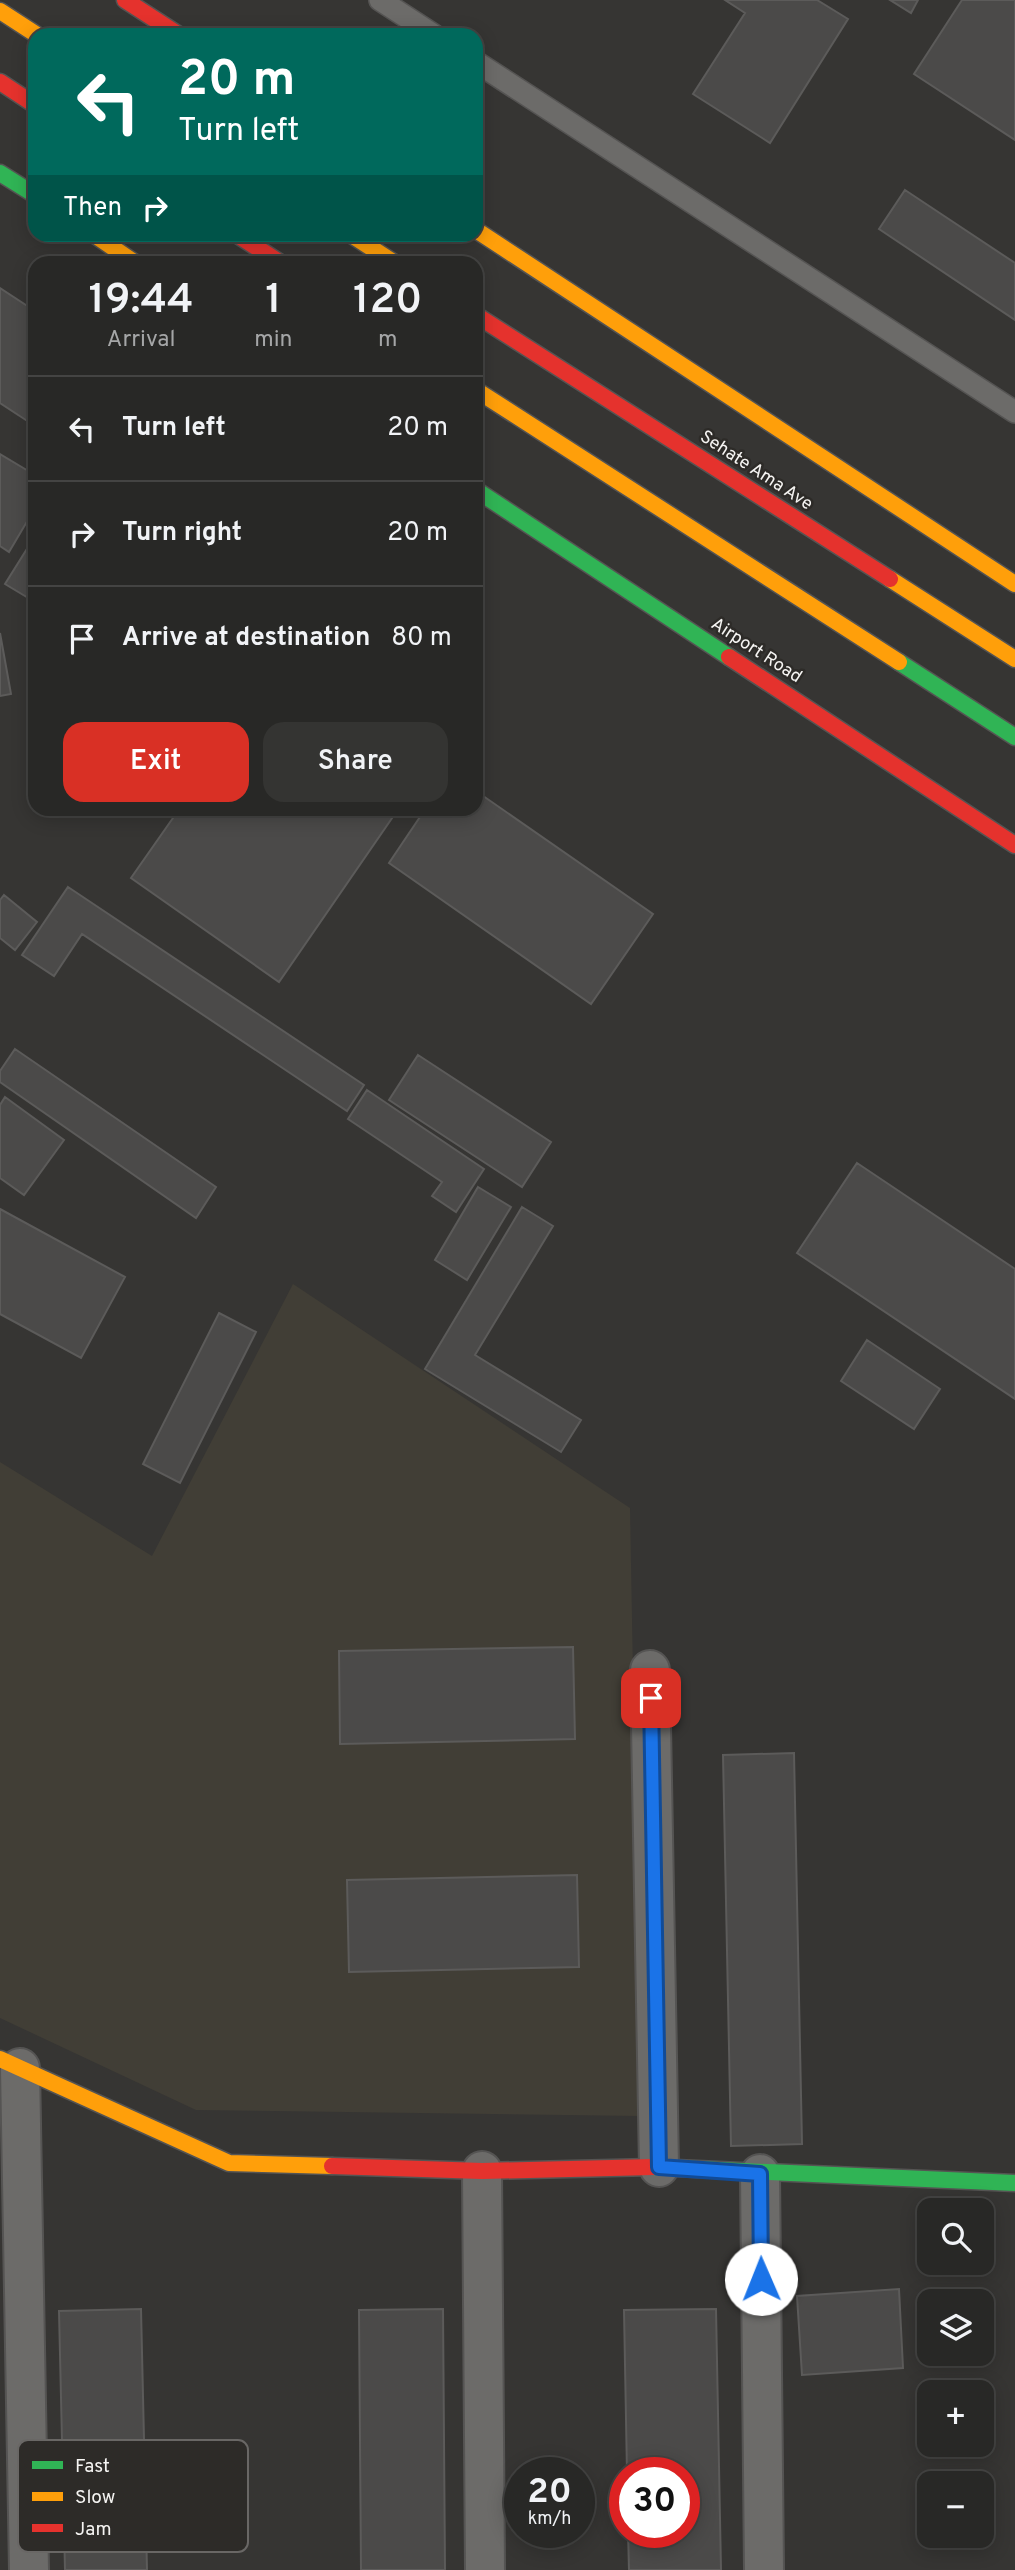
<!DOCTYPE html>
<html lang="en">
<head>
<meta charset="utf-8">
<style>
  body { margin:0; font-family:Overpass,sans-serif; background:#343432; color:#f1f3f6; height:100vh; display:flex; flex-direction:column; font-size:26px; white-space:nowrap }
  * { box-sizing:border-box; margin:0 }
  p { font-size:23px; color:#a5a6a7 }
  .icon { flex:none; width:38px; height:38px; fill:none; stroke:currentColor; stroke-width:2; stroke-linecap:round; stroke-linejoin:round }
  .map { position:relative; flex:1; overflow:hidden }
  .sheet { position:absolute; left:28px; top:256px; width:455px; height:560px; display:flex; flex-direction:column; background:#282826; border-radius:21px; box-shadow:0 4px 18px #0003,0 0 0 2px #444443 }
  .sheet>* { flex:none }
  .top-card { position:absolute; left:28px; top:28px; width:455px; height:214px; border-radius:21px; box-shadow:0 4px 18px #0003,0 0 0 2px #444443; background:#00695c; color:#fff; overflow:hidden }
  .fabs { position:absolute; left:917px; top:2198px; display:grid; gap:14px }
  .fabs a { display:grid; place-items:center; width:77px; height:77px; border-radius:14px; background:#282826; box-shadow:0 4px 18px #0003,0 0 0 2px #444443; font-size:35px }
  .speed { position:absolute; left:504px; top:2457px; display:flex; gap:14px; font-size:35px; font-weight:700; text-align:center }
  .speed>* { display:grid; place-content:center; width:91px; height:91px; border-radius:50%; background:#282826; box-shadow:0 4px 18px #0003,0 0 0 2px #444443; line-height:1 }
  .speed small { font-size:18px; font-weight:400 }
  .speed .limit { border:10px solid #d22; background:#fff; color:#111 }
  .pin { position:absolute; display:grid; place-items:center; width:60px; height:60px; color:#fff; margin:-30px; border-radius:14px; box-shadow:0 4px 10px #0006 }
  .me { position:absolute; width:77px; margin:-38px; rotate:359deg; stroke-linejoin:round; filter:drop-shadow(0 0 5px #0008) }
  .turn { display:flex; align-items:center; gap:24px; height:147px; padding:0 35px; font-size:32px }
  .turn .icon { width:91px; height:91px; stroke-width:2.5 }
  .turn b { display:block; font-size:49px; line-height:60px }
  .then { display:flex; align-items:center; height:66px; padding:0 35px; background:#0003; gap:14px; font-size:26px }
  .eta { display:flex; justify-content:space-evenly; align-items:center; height:119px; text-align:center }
  .eta b { font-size:42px; font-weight:600; line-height:49px }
  .cta { display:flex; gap:14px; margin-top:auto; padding:14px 35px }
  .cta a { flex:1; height:80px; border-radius:21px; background:#d93025; color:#fff; font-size:28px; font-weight:600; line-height:80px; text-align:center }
  .cta a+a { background:#343432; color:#f1f3f6 }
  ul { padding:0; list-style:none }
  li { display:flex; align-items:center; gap:21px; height:105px; padding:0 35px; border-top:2px solid #444443 }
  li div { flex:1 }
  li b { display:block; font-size:26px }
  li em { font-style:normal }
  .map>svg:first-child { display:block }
  .built { fill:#413e36 }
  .building { fill:#4b4a49; stroke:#5c5b5a; stroke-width:2 }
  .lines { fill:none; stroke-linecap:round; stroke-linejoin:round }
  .lane-casing { stroke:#555453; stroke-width:24 }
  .street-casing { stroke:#555453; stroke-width:42 }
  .fast-casing { stroke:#555453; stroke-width:19 }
  .slow-casing { stroke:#555453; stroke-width:19 }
  .jam-casing { stroke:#555453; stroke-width:19 }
  .lane { stroke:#6c6b69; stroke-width:21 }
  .street { stroke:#6c6b69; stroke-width:38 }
  .fast { stroke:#30b455; stroke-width:16 }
  .slow { stroke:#ff9f0a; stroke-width:16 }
  .jam { stroke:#e5322d; stroke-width:16 }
  .route-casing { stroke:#114b97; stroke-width:18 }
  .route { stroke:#1a73e8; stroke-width:12 }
  .labels { text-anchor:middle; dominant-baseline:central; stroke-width:5; stroke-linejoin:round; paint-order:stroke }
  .street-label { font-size:18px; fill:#f5f4f2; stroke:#2d2b28 }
  .key { fill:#2d2b28; stroke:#696765; stroke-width:2 }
  .key-label { font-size:19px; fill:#f5f4f2 }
</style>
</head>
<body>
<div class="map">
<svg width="1015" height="2570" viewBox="0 0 1015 2570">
  <rect width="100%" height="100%" fill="#363533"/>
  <!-- built -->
  <path class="built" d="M293,1284L630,1508L641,2116L196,2110L0,2018V1462L152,1556Z"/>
  <!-- building -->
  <path class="building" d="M725,0H817L848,19L770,143L693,94L745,13Z
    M890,0H918L911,13Z
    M962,0H1015V140L914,74Z
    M905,190L1015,263V320L879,229Z
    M0,288L35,311V426L0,403Z
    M0,454L35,475V508L9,552L0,546Z
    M35,536V602L5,584Z
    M0,633L11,694L0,696Z
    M476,791L653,914L591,1004L389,863L426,808H476Z
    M180,808H399L279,982L131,878Z
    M68,887L364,1085L347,1111L82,934L54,976L22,955Z
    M4,895L37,922L15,950L0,938V900Z
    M15,1049L216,1187L196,1218L0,1082V1071Z
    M418,1055L551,1142L522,1187L389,1100Z
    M367,1090L484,1169L456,1212L432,1196L442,1182L348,1119Z
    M5,1097L64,1140L24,1195L0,1178V1105Z
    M857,1163L1015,1269V1399L797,1253Z
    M478,1187L511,1207L467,1280L435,1260Z
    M522,1207L553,1226L475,1355L581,1420L561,1452L425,1369Z
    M0,1209L125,1277L81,1358L0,1314Z
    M219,1313L256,1332L180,1483L143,1464Z
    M867,1340L940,1389L914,1429L841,1381Z
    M573,1647L575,1739L340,1744L339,1651Z
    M794,1753L802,2144L731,2146L723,1755Z
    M577,1875L579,1967L349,1972L347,1880Z
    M899,2289L903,2368L802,2375L797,2296Z
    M141,2309L147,2570H65L59,2311Z
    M443,2309L445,2570H361L359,2310Z
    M716,2309L721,2570H629L628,2532H684V2473H627L624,2310Z"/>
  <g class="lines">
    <!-- lane casing -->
    <g class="lane-casing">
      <path id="lane" d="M380,0L434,35
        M476,62L1015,412"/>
    </g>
    <!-- street casing -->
    <g class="street-casing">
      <path id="street" d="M650,1670L659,2167
        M20,2068L29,2570
        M482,2171L485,2570
        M760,2174L764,2570"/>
    </g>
    <!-- fast casing -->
    <g class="fast-casing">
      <path id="fast" d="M0,173L35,195
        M476,490L729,657
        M899,662L1015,737
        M653,2167L1015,2183"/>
    </g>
    <!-- slow casing -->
    <g class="slow-casing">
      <path id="slow" d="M0,11L37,35
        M476,230L1015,584
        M93,234L134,262
        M350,234L393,262
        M476,390L899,662
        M890,579L1015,659
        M0,2059L229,2163L332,2166"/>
    </g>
    <!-- jam casing -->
    <g class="jam-casing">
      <path id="jam" d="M125,0L179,35
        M0,82L35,105
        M236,234L279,262
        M476,315L890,579
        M729,657L1015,845
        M332,2166L482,2171L653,2167"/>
    </g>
    <!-- lane -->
    <use href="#lane" class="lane"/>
    <!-- street -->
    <use href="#street" class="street"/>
    <!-- fast -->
    <use href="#fast" class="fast"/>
    <!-- slow -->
    <use href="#slow" class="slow"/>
    <!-- jam -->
    <use href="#jam" class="jam"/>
  </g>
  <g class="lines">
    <!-- route casing -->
    <g class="route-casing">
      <path id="route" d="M651,1698L659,2167L760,2174L761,2279"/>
    </g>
    <!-- route -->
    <use href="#route" class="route"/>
  </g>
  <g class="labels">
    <!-- street labels -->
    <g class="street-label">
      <text transform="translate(756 471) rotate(33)">Sehate Ama Ave</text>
      <text transform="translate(756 651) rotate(33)">Airport Road</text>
    </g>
  </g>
  <!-- legend -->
  <rect x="18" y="2440" width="230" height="112" rx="10" class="key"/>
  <rect x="32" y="2461" width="31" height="8" fill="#30b455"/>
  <rect x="32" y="2492" width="31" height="9" fill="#ff9f0a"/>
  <rect x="32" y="2524" width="31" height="8" fill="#e5322d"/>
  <g class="key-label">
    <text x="75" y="2472">Fast</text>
    <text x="75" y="2503">Slow</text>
    <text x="75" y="2535">Jam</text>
  </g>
</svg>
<div class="fabs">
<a><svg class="icon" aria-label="search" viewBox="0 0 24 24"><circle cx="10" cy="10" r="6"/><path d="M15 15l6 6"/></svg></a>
<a><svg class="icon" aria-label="layers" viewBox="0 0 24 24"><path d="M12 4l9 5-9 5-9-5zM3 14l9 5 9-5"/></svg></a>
<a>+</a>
<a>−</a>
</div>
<div class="speed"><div>20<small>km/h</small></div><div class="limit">30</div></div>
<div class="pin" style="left:651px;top:1698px;background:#d93025"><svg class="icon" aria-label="arrive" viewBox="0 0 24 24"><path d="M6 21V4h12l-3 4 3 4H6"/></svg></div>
<svg class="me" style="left:761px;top:2279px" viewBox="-20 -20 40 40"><circle r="19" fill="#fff"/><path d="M0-13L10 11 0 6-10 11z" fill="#1a73e8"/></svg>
<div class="top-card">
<div class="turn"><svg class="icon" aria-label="left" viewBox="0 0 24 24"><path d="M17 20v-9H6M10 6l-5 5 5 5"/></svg><div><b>20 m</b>Turn left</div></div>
<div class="then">Then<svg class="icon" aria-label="right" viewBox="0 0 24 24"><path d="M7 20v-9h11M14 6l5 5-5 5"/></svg></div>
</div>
<section class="sheet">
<div class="eta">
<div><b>19:44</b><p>Arrival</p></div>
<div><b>1</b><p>min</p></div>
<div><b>120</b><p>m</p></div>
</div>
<ul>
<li><svg class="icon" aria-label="left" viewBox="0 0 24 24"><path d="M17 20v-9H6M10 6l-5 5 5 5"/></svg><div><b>Turn left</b></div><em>20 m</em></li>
<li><svg class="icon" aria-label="right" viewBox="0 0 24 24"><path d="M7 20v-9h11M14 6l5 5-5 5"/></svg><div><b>Turn right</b></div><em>20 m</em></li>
<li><svg class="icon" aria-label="arrive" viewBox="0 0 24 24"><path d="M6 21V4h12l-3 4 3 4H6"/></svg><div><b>Arrive at destination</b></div><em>80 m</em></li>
</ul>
<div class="cta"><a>Exit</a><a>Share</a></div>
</section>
</div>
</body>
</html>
